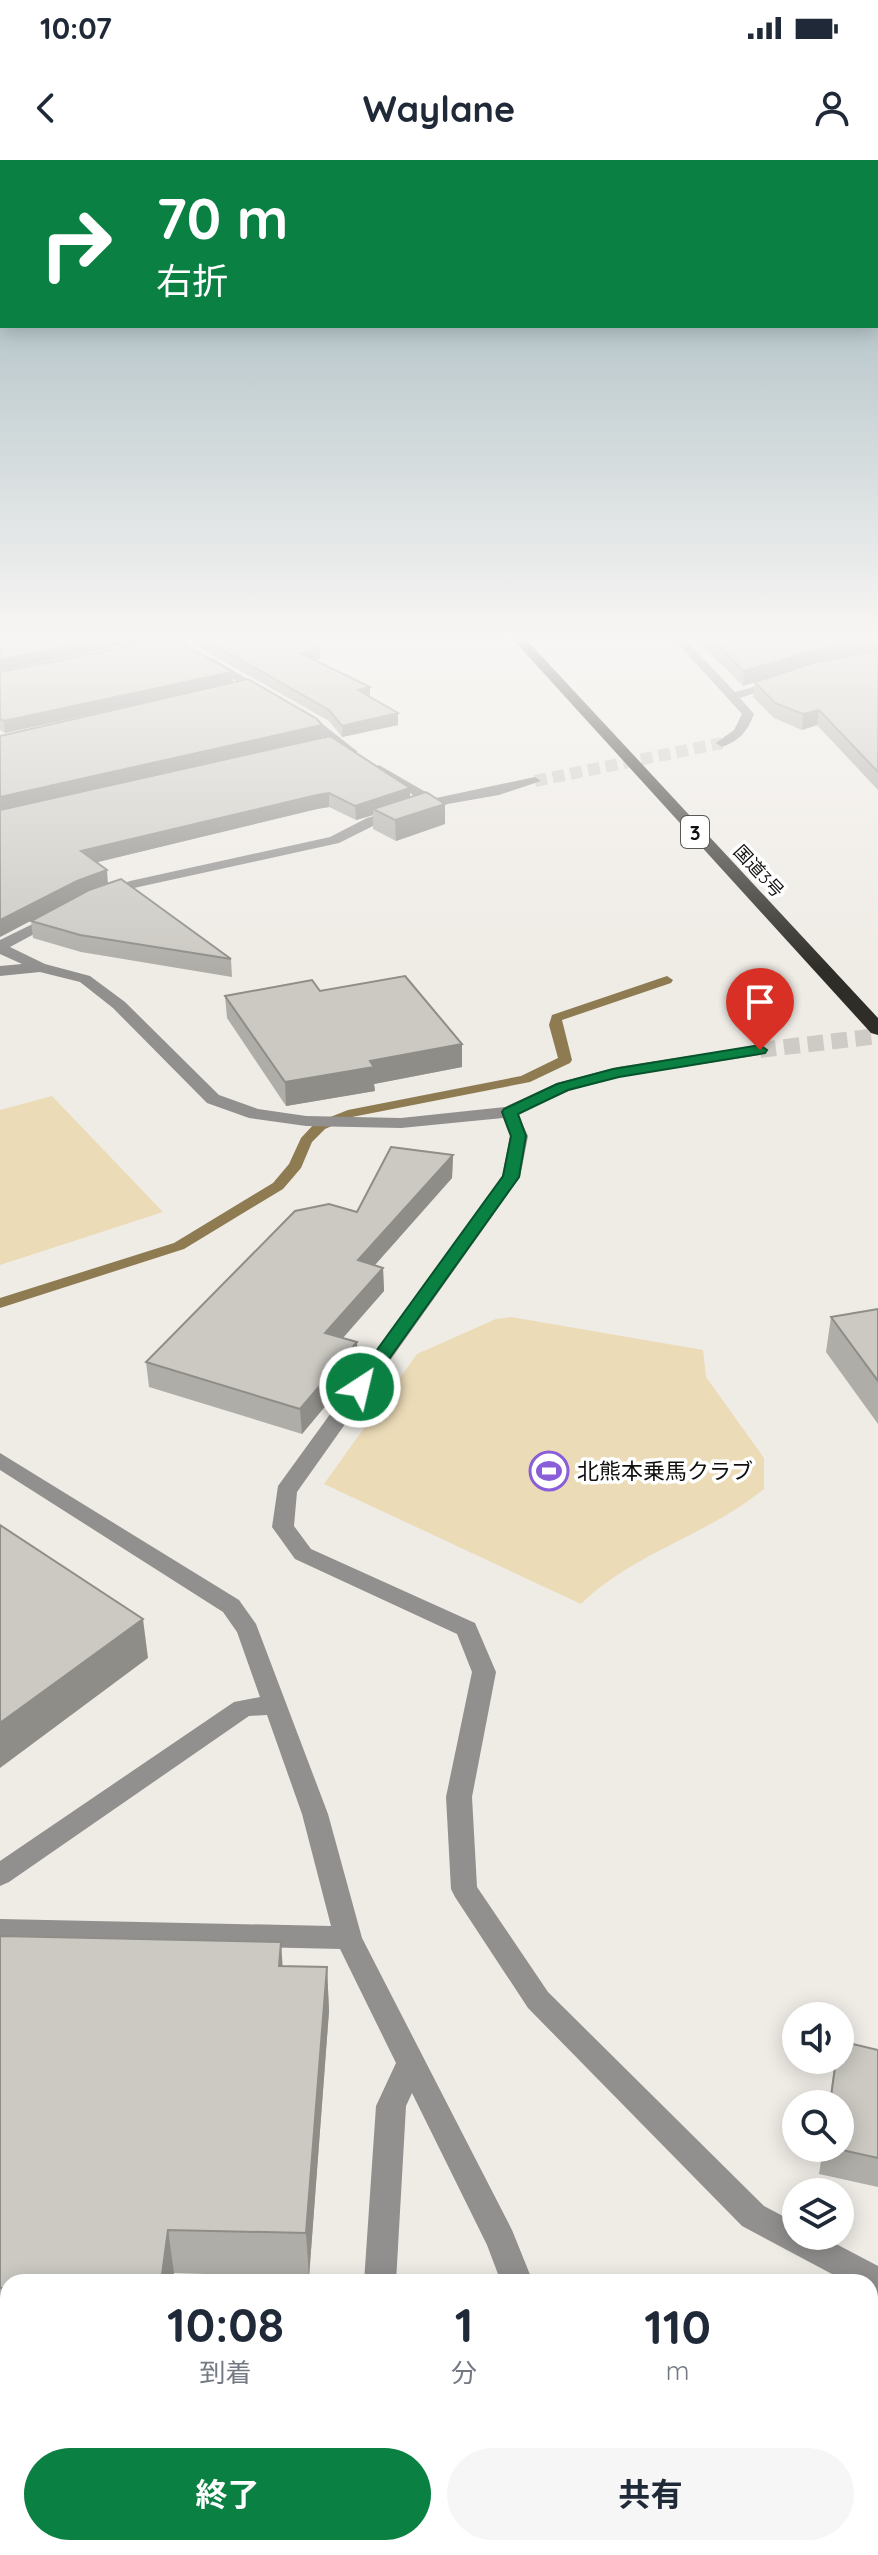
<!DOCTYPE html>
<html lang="ja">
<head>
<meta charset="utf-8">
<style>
  body { margin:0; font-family:Quicksand,"Noto Sans JP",sans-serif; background:#f6f6f7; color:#1f2937; height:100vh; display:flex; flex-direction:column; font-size:30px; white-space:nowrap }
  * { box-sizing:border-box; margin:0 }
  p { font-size:26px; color:#747a83 }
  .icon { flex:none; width:44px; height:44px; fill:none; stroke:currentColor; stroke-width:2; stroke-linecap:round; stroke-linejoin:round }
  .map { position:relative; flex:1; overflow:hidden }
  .drawer { position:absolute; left:0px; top:2114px; width:878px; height:282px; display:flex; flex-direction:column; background:#fff; border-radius:24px 24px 0 0; box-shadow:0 4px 20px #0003 }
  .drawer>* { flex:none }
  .guide { position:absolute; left:0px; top:0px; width:878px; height:168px; box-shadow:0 4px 20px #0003; background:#0b8043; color:#fff; overflow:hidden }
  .fabs { position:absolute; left:782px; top:1842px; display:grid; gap:16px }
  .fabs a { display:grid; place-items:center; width:72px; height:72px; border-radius:50%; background:#fff; box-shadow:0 4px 20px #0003; font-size:40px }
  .pin { position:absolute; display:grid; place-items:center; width:68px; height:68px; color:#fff; margin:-82px -34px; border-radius:50% 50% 50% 0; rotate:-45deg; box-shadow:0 0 8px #0007 }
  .pin .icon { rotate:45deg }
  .me { position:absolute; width:88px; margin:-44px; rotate:35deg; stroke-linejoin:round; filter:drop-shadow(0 0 6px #0008) }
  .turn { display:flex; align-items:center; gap:28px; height:168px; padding:0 24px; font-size:36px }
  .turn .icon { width:104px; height:104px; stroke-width:2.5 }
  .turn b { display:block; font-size:56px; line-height:68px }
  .eta { display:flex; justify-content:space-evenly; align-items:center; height:136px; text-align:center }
  .eta b { font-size:48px; font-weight:700; line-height:56px }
  .button { display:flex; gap:16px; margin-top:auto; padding:16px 24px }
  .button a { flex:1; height:92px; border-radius:48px; background:#0b8043; color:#fff; font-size:32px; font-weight:700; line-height:92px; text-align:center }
  .button a+a { background:#f6f6f7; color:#1f2937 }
  .status { display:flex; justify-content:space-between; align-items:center; height:56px; padding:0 40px; background:#fff; direction:ltr }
  .status svg { height:22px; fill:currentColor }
  header { display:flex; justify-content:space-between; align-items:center; height:104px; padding:0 24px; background:#fff; font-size:36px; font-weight:700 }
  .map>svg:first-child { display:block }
  .green { fill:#ebdbb7 }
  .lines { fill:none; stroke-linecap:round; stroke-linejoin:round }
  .stream { fill:#8e7b52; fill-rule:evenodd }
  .minor-tunnel-far1 { stroke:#cecbc6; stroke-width:12; stroke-dasharray:12 6; stroke-linecap:butt }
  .minor-tunnel { stroke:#cecbc6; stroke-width:16; stroke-dasharray:16 8; stroke-linecap:butt }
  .minor { fill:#91908e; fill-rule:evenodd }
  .highway { fill:#2f2d28; fill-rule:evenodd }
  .wall { fill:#afada7 }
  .shaded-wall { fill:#8e8d88 }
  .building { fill:#cbc9c2; stroke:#8e8d88; stroke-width:2 }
  .route { fill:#0b8043; stroke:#07532c; stroke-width:2 }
  .labels { text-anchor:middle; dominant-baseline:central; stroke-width:7; stroke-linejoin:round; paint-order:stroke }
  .far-street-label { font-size:18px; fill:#12110f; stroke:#fff }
  .shield { fill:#fff; stroke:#595857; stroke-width:2 }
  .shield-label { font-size:20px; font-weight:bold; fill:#12110f }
  .poi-label { font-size:22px; fill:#12110f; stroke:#fff; text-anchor:start }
</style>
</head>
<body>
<div class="status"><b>10:07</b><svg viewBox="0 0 49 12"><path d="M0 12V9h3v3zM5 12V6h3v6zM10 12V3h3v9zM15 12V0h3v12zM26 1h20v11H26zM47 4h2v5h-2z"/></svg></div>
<header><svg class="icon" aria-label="back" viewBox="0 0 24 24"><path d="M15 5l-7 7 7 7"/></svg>Waylane<svg class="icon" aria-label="person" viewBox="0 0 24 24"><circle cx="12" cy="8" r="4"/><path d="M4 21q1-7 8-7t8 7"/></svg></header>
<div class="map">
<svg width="878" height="2395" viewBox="0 0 878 2395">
  <rect width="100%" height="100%" fill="#efece6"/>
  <!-- green -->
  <path class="green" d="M52,936L163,1052L0,1105V950Z
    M511,1157L703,1190L706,1217L764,1298V1329C708,1375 633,1393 581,1444L324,1324L417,1194L496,1159Z"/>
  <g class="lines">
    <!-- stream -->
    <path class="stream" d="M667,816L673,820L671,823L562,860L572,900L570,903L530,922L352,957L325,969L312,982L301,1008L283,1029L184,1089L0,1148V1138L174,1083L273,1023L289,1004L301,978L315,963L348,950L521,916L558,898L549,865L552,855Z"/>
    <!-- minor-tunnel-far1 -->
    <path class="minor-tunnel-far1" d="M535,621L722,583"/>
    <!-- minor-tunnel -->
    <path class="minor-tunnel" d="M760,890L878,876"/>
    <!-- minor -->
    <path class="minor" d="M195,474H214L176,485L170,482Z
      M669,474H680L735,532L778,520L784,523L740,538L754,554C748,571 739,581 722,587L716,583L734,570L742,554Z
      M204,498H212L273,534L263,536L204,502Z
      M294,549H302L310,554L358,592L348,595L294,555Z
      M379,605L436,638L535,617L541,621L499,635L436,646L377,664L339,683L134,728L104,738L97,734L130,721L330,677L367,658L423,641L375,612L373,609Z
      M57,752L64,756L62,759L10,787L45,804L90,816L125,842L219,935L258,949L306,956L401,958L505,947L557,923L618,907L760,885L768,890L760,895L619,917L569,931L518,954L528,976L520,1017L297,1332L294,1366L311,1389L475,1463L496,1512L472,1637L477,1727L548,1832L764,2046L796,2063V2076H821L878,2106V2137L870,2134V2122H847L742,2066L528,1848L455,1737L451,1729L446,1637L472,1512L457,1474L295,1399L272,1367L278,1326L502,1017L510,976L503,958L401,968L306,966L249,958L207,943L113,848L80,822L40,812L0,816V806L22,804L0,794V780Z
      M0,1293L239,1440L256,1464L328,1654L362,1778L512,2070L533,2122H501L487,2085L412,1933L406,1946L396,2122H364L376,1946L396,1903L340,1789L0,1781V1759L331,1766L302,1654L267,1555L249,1556L9,1722L0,1726V1701L234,1542L260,1537L237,1472L223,1452L0,1310Z
      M0,2209H8V2241H0Z
      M346,2388H380L379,2395H345Z
      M608,2388H643L645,2395H610Z"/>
    <!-- highway -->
    <path class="highway" d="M508,474H521L878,858V875L871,873Z"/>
  </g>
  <!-- wall -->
  <path class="wall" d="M193,474H298L292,476L320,488V499L316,500L370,537L398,565L342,577L329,561L193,484Z
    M703,474H878V630L817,565L802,570L774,558L753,537L755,522L743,526L702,485Z
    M0,512H232L233,523L322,565V578L410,628V637L445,664L396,681L373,669V655L356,660L329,647L317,649L96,702L108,723L231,799L232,817L81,792L33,778L31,761L80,735L0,777L230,523L5,573L0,570Z
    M320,831L462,907L374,924L375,931L286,946L227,858L225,836Z
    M453,995L452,1018L375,1105L383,1108L384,1131L343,1178L358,1207L302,1274L149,1227L146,1202L357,1052Z
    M878,1149V1264L826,1192L831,1157Z
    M0,1776L283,1806L327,1807L329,1851L309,2117L174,2113L173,2122H8V2171H0Z
    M878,1890V2027L819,2014L823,1988H840V1944H829L835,1900H840Z
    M870,2146L878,2150V2322L870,2318Z"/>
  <!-- shaded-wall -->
  <path class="shaded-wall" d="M126,474H179L0,511V500Z
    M878,480V494L807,506L743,526L744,511L809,492Z
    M320,488V499L301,503L300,493Z
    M232,512L233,523L5,573L4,561Z
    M370,527V538L358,530Z
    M819,550L817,565L802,570L803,554Z
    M398,553V565L342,577V566Z
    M322,565V578L0,652V637Z
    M410,628V642L373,649V655L356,660L355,646Z
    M329,633V647L317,649L82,706L81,691L317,635Z
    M445,644V664L396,681L395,660Z
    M107,710L108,725L79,735L0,777V760L77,721Z
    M462,884V907L374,924L375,931L286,946L285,922L370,901Z
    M453,995L452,1018L358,1124V1100Z
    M383,1108L384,1131L326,1197L325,1173Z
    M357,1182L358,1207L302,1274L300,1249Z
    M143,1459L148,1498L0,1608V1563Z
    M281,1782L284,1826L279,1806Z
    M327,1807L329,1851L309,2117L306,2073Z
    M168,2070L174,2113L173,2122H161Z"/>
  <!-- building -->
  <path class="building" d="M0,474H126L0,500Z
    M195,474H289L320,488L300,493L370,527L358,530L398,553L342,566L329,550Z
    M707,474H878V480L809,492L744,511Z
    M173,478L232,512L4,561L0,559V512Z
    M878,491V612L819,550L803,554L775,543L755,522L816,502Z
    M248,519L317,559L322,565L0,637V576Z
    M330,576L410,628L355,646L329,633L317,635L81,691L107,710L77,721L0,760V650Z
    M426,632L445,644L395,660L373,649Z
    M121,719L231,799L80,775L31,761L89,730Z
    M405,816L462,884L370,901L374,907L285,922L225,836L312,820L320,831Z
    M391,987L453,995L358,1100L383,1108L325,1173L357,1182L300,1249L146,1202L295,1051L329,1044L357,1052Z
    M878,1149V1221L831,1157Z
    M0,1365L143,1459L0,1563Z
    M0,1776L281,1782L279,1806L327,1807L306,2073L168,2070L161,2122H8V2128H0Z
    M840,1881L878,1890V1998L833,1988H840V1944H830L836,1900H840Z
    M870,2146L878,2150V2291L870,2287Z"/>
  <!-- sky -->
  <linearGradient id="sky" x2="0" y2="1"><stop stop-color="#99b0b7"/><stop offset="0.59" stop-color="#f8f6f4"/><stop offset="1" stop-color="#f8f6f4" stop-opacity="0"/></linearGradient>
  <rect width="878" height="810" fill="url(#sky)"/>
  <!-- route -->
  <path class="route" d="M760,885L767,890L765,893L619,917L568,930L518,954L526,976L519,1017L366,1231H353L351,1227L353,1223L503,1016L511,976L502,952L504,949L557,924L613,909Z"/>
  <!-- icons -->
  <defs>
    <g id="stadium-ring" transform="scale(2)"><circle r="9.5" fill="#fff" stroke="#895ed8" stroke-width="1.5"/><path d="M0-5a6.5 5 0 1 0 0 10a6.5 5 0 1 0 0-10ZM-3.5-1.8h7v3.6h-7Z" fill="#895ed8"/></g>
  </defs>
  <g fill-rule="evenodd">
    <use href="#stadium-ring" x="549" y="1311"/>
  </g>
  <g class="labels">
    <!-- far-street labels -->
    <g class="far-street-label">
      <text transform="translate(759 711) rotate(47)">国道3号</text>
    </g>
    <!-- shield labels -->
    <rect class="shield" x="681" y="656" width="28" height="32" rx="6"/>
    <g class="shield-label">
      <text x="695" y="672">3</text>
    </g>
    <!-- poi labels -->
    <g class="poi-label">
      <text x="577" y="1311">北熊本乗馬クラブ</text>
    </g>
  </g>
</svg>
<div class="fabs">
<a><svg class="icon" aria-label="sound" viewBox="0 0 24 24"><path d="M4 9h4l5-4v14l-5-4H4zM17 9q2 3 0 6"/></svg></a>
<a><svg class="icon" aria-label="search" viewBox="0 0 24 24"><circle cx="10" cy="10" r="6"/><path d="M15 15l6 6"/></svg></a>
<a><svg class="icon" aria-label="layers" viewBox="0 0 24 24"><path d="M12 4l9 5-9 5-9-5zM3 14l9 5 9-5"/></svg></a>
</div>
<div class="pin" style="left:760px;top:890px;background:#d93025"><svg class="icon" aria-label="arrive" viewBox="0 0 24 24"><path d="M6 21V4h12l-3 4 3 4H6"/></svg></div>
<svg class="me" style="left:360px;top:1227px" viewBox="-20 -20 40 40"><circle r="17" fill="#0b8043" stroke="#fff" stroke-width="3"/><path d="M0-11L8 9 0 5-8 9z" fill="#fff"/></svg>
<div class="guide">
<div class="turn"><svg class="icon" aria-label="right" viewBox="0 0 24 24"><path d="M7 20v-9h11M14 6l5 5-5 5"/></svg><div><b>70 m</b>右折</div></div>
</div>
<section class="drawer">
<div class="eta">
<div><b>10:08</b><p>到着</p></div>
<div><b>1</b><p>分</p></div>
<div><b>110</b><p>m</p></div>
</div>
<div class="button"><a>終了</a><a>共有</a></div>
</section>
</div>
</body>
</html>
